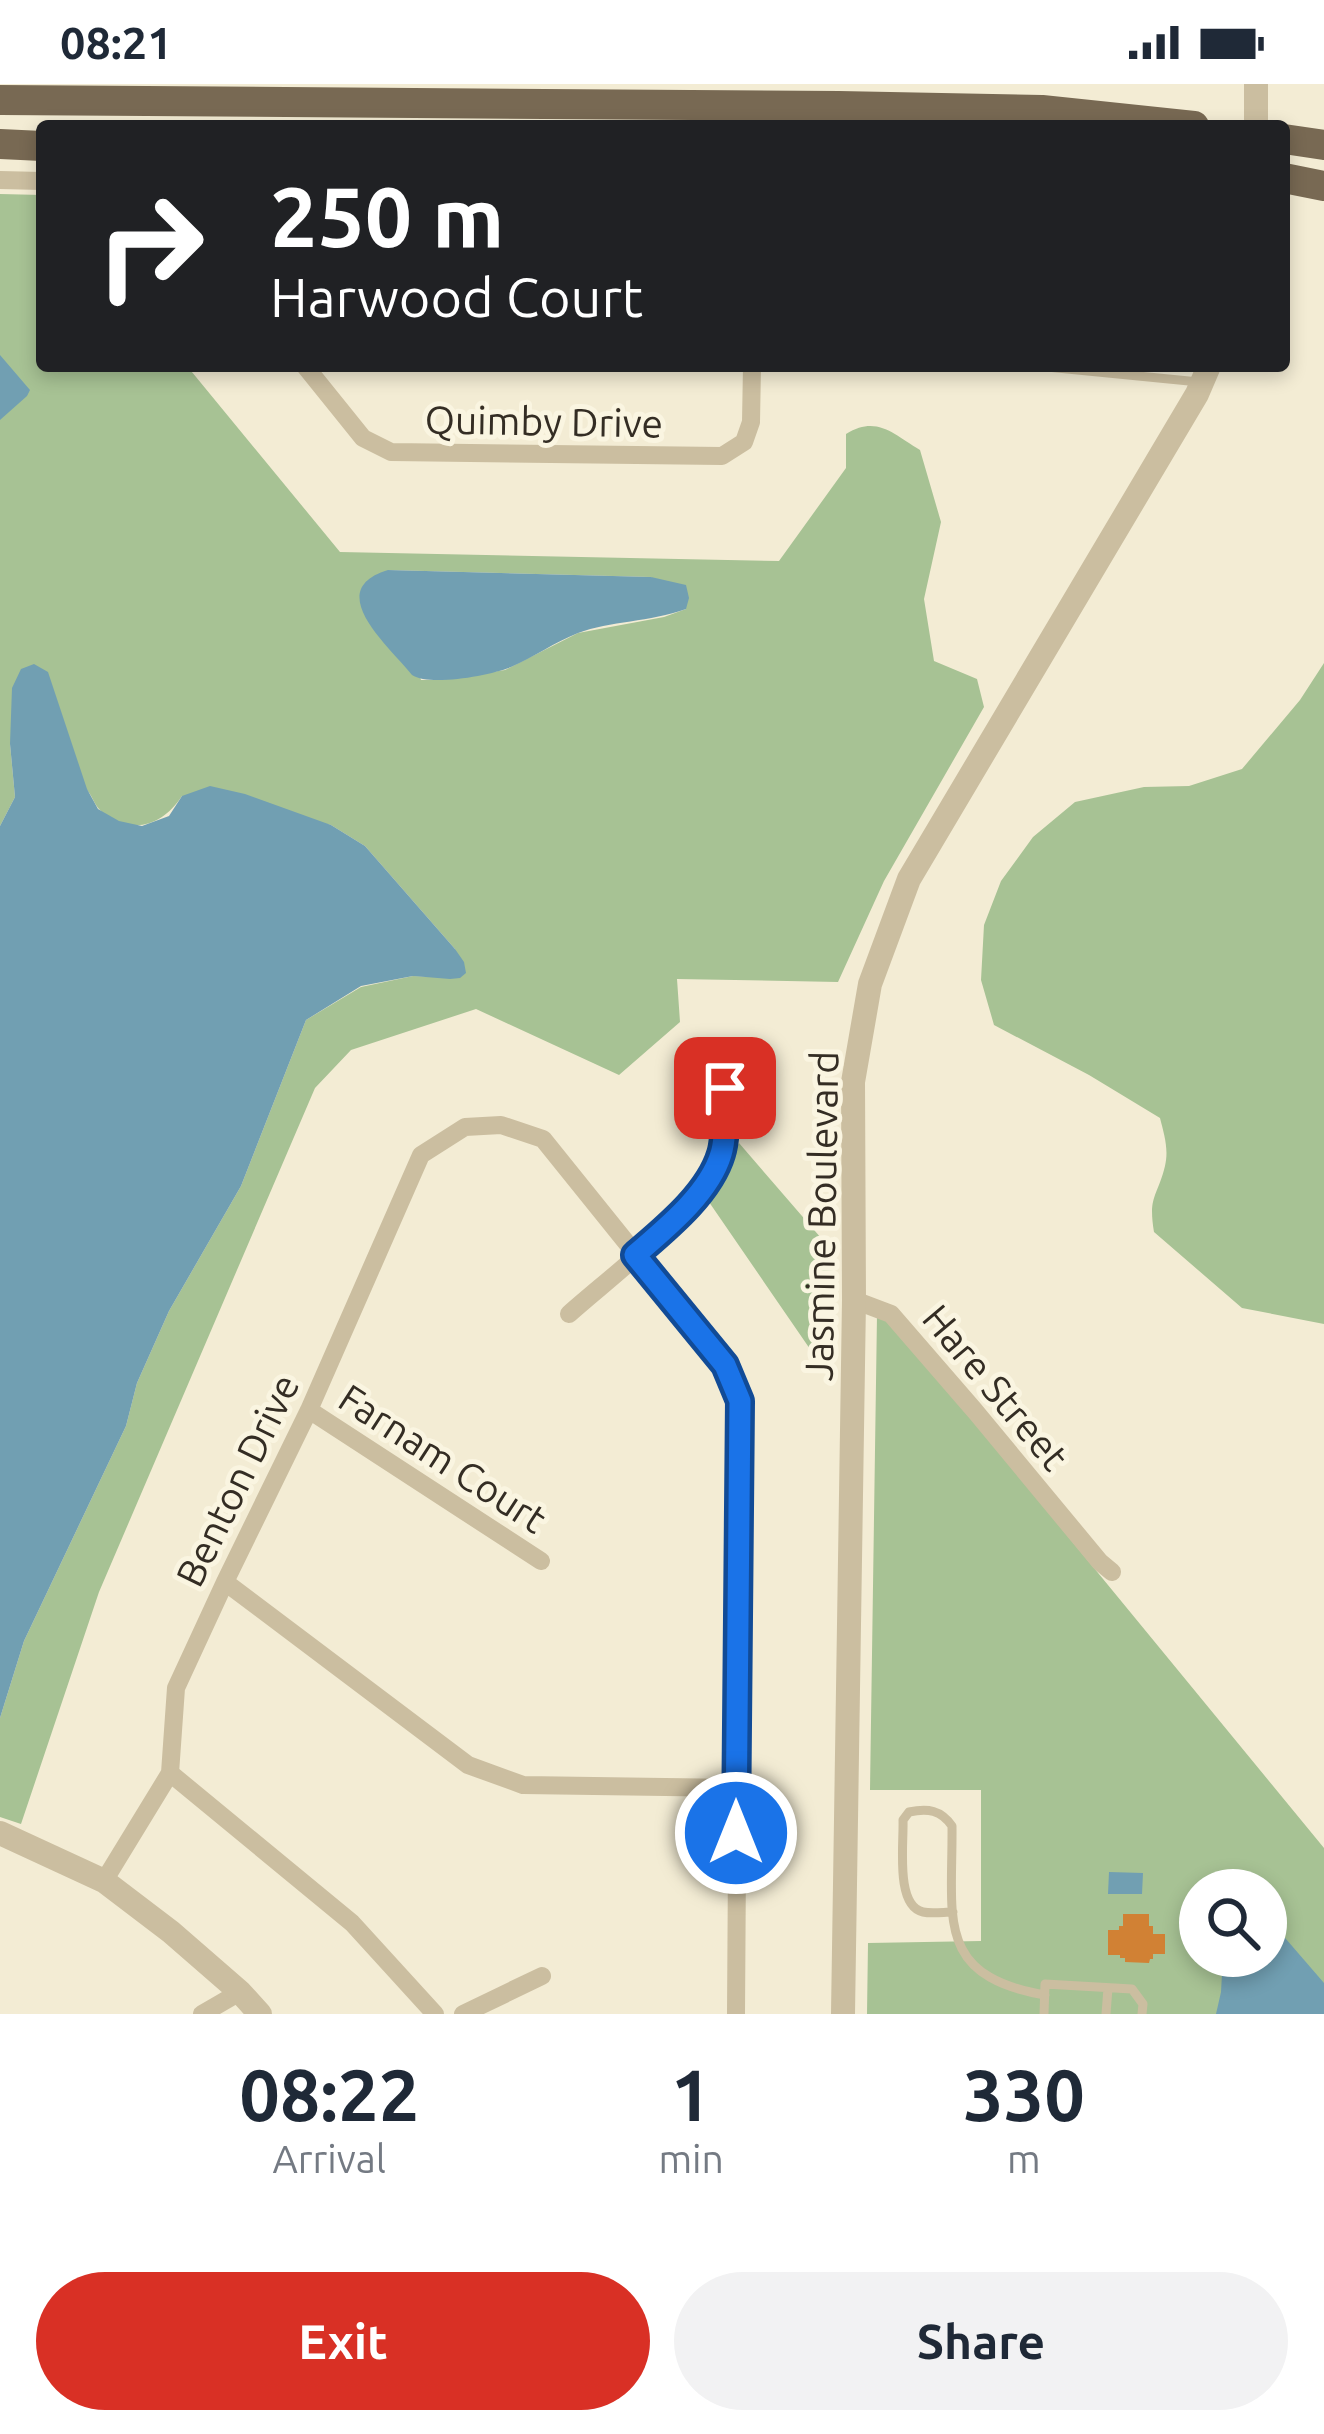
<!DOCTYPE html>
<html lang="en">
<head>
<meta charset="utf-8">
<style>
  body { margin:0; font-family:Ubuntu,sans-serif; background:#f2f2f3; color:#1f2937; height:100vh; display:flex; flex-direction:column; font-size:45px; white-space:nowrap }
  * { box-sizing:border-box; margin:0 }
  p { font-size:39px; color:#747a83 }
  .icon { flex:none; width:66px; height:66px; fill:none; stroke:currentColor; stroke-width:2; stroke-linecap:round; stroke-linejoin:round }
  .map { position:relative; height:1930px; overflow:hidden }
  .side { display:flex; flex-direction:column; background:#fff; flex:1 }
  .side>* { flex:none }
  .hud { position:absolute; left:36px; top:36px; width:1254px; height:252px; border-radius:12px; box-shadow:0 6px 18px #0003; background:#202124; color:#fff; overflow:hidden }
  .controls { position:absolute; left:1179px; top:1785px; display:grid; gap:24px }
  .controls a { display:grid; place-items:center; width:108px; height:108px; border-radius:50%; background:#fff; box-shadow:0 6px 18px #0003; font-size:60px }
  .pin { position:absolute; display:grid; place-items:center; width:102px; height:102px; color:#fff; margin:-51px; border-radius:24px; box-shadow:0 6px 18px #0006 }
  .me { position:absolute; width:132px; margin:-66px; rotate:0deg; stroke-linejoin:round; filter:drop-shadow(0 0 9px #0008) }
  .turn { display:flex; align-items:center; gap:42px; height:252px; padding:0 36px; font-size:54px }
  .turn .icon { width:156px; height:156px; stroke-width:2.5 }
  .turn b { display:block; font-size:84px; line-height:102px }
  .eta { display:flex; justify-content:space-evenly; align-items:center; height:204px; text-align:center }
  .eta b { font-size:72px; font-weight:600; line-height:84px }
  .action { display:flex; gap:24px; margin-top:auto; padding:24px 36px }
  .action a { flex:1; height:138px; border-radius:72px; background:#d93025; color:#fff; font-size:48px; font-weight:600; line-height:138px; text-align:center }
  .action a+a { background:#f2f2f3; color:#1f2937 }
  .status { display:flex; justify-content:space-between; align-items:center; height:84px; padding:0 60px; background:#fff; direction:ltr }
  .status svg { height:33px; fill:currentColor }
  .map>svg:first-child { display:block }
  .green { fill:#a7c294; fill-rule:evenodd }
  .water { fill:#719fb2 }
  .building { fill:#d18134 }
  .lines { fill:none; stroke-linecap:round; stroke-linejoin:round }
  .service { stroke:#cbbea0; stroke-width:9 }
  .minor { stroke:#cbbea0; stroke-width:18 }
  .tertiary { stroke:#cbbea0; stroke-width:24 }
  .primary { stroke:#786953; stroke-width:30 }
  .route-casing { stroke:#114b97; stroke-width:30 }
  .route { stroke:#1a73e8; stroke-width:21 }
  .labels { text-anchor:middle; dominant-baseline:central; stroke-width:10; stroke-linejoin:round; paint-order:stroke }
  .street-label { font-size:39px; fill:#342d24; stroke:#faf5e1 }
</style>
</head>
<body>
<div class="status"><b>08:21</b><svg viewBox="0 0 49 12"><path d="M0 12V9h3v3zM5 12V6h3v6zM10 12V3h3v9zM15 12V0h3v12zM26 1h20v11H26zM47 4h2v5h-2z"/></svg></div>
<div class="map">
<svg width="1324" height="1930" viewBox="0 0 1324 1930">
  <rect width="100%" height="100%" fill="#f3ecd4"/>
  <!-- green -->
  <path class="green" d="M0,110L42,111V282H187L340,468L779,477L846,384V350C877,331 893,350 920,366L941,438L924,515L934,577L977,595L984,623L884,797L838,898L677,895L680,938L619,991L476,925L351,966L315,1004L99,1508L21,1740L0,1733V1634L24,1557L126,1342L137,1299L169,1227L241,1102L306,936L361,903L413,892L460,894L455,865L365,762L331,741L182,712C162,742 132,752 101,727C94,721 92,710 85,704C71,690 29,671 10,660L15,713L0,742ZM388,486L651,493L686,525L664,533L578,549L505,586L439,596H421Z
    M1324,579V1240L1242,1224L1154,1148C1148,1112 1157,1114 1165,1082C1169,1065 1164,1050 1160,1034L1089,991L994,941L981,896L984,841L1001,797L1033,753L1075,718L1144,703L1189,702L1242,685L1300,616Z
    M739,1059L834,1169L832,1297L709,1118Z
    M877,1231L887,1232L1324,1764V1930H867L868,1859L981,1857V1706H870ZM1200,1806H1266V1872H1200Z"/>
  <!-- water -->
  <path class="water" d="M0,271L30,306L27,312L0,336Z
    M388,486L651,493L686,501L689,514L686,525C650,538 610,537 578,549C555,558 534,573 511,583C491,591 430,603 412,591C388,561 322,506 388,486Z
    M34,580L48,588L87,705L98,725L119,737L142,742L169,732L182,712L210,702L245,710L331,741L365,762L455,865L464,878L466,889L460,894L450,895L413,892L361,902L306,936L241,1102L169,1227L137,1299L126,1342L24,1557L0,1634V742L15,713L10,660L12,604L21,585Z
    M1109,1788L1143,1789L1142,1810H1108Z
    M1266,1832L1324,1899V1930H1216L1221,1908L1223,1872H1266Z"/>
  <!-- building -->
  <path class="building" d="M1123,1830H1149V1842H1153V1850H1165V1870H1153V1875H1150L1149,1879L1125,1878V1874H1120V1871H1108V1846H1119V1842H1123Z"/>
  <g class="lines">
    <!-- service -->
    <path class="service" d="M1037,282L1199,298
      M953,1828C944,1828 932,1830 923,1828C895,1822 904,1759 903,1736L909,1728C928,1724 941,1726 952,1742C953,1833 934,1892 1045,1911
      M1044,1930L1045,1900L1132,1905L1143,1920L1142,1930
      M1106,1930L1108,1904"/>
    <!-- minor -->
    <path class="minor" d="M0,96L42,97
      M305,282L363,354L391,368L722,372L744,358L751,338L752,282
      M854,1216L891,1230L975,1327L1100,1478L1112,1488
      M569,1230C610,1193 708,1121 721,1069C726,1049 724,1024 725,1003
      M309,1326L541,1477
      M225,1498L468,1681L523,1701L736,1704
      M170,1689L352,1839L435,1930
      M104,1797L170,1689L176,1604L225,1498L309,1326L421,1071L465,1043L501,1041L543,1055L725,1281L740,1317L736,1930
      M202,1930L240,1908
      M463,1930L542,1892"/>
    <!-- tertiary -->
    <path class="tertiary" d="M1256,0V42
      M0,1749L104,1797L171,1848L240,1908L260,1930
      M843,1930L854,1216L853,998L870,900L909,795L1197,310L1209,282"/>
    <!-- primary -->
    <path class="primary" d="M0,16L839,22L1042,26L1194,42
      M1284,55L1324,61
      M0,60L42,62
      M1284,94L1324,102"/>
  </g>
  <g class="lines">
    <!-- route casing -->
    <g class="route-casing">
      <path id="route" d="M725,1004C724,1024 727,1051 721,1070C709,1110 665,1145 635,1171L725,1281L740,1317L736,1749"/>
    </g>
    <!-- route -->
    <use href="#route" class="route"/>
  </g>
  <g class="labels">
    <!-- street labels -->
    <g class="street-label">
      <text transform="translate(544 337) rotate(1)">Quimby Drive</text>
      <text transform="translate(821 1132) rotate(-89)">Jasmine Boulevard</text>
      <text transform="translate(996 1303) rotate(50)">Hare Street</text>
      <text transform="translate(443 1374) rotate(33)">Farnam Court</text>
      <text transform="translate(237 1396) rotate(-64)">Benton Drive</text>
    </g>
  </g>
</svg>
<div class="controls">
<a><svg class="icon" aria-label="search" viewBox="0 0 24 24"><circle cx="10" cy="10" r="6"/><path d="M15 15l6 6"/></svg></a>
</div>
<div class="pin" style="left:725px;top:1004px;background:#d93025"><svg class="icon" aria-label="arrive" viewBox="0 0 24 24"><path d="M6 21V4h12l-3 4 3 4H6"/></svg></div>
<svg class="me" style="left:736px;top:1749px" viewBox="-20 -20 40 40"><circle r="17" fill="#1a73e8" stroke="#fff" stroke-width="3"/><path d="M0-11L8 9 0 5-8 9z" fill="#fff"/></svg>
<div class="hud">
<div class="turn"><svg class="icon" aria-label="right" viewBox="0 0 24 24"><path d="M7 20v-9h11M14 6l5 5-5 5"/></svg><div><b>250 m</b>Harwood Court</div></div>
</div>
</div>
<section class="side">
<div class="eta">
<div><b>08:22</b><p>Arrival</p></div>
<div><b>1</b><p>min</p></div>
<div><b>330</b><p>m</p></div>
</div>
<div class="action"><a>Exit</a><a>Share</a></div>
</section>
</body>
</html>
